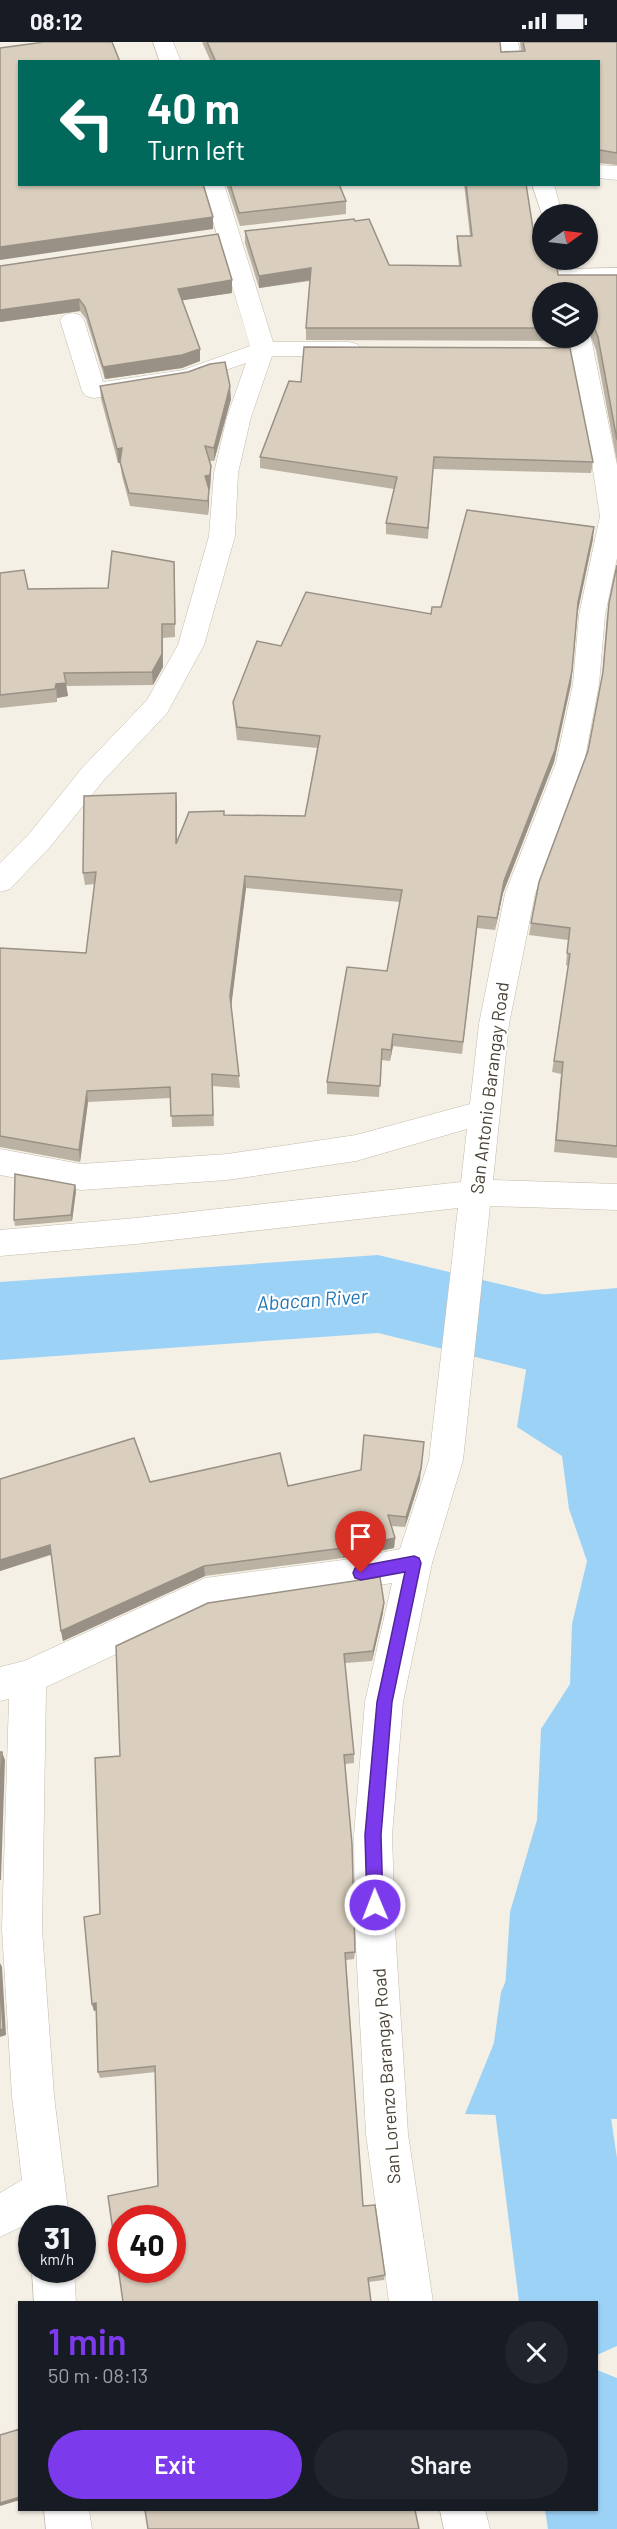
<!DOCTYPE html>
<html lang="en">
<head>
<meta charset="utf-8">
<style>
  body { margin:0; font-family:Barlow,sans-serif; background:#20242c; color:#f1f3f6; height:100vh; display:flex; flex-direction:column; font-size:22px; white-space:nowrap }
  * { box-sizing:border-box; margin:0 }
  p { font-size:20px; color:#9ea1a6 }
  .icon { flex:none; width:33px; height:33px; fill:none; stroke:currentColor; stroke-width:2; stroke-linecap:round; stroke-linejoin:round }
  .map { position:relative; flex:1; overflow:hidden }
  .sheet { position:absolute; left:18px; top:2259px; width:580px; height:210px; display:flex; flex-direction:column; background:#171b24; border-radius:0px; box-shadow:0 2px 4px #0004 }
  .sheet>* { flex:none }
  .hud { position:absolute; left:18px; top:18px; width:582px; height:126px; border-radius:0px; box-shadow:0 2px 4px #0004; background:#00695c; color:#fff; overflow:hidden }
  .needle { width:39px; rotate:76deg }
  .tools { position:absolute; left:532px; top:162px; display:grid; gap:12px }
  .tools a { display:grid; place-items:center; width:66px; height:66px; border-radius:50%; background:#171b24; box-shadow:0 2px 4px #0004; font-size:30px }
  .speed { position:absolute; left:18px; top:2163px; display:flex; gap:12px; font-size:30px; font-weight:700; text-align:center }
  .speed>* { display:grid; place-content:center; width:78px; height:78px; border-radius:50%; background:#171b24; box-shadow:0 2px 4px #0004; line-height:1 }
  .speed small { font-size:15px; font-weight:400 }
  .speed .limit { border:9px solid #d22; background:#fff; color:#111 }
  .pin { position:absolute; display:grid; place-items:center; width:51px; height:51px; color:#fff; margin:-62px -26px; border-radius:50% 50% 50% 0; rotate:-45deg; box-shadow:0 0 6px #0007 }
  .pin .icon { rotate:45deg }
  .me { position:absolute; width:66px; margin:-33px; rotate:359deg; stroke-linejoin:round; filter:drop-shadow(0 0 4px #0008) }
  .turn { display:flex; align-items:center; gap:21px; height:126px; padding:0 30px; font-size:27px }
  .turn .icon { width:78px; height:78px; stroke-width:2.5 }
  .turn b { display:block; font-size:42px; line-height:51px }
  .round { display:grid; place-items:center; flex:none; width:63px; height:63px; border-radius:32px; background:#20242c }
  .summary { display:flex; align-items:center; justify-content:space-between; height:102px; padding:0 30px }
  h1 { font-size:36px; font-weight:600; line-height:45px; color:#7c3aed }
  .primary-button { display:flex; gap:12px; margin-top:auto; padding:12px 30px }
  .primary-button a { flex:1; height:69px; border-radius:36px; background:#7c3aed; color:#fff; font-size:24px; font-weight:600; line-height:69px; text-align:center }
  .primary-button a+a { background:#20242c; color:#f1f3f6 }
  .status { display:flex; justify-content:space-between; align-items:center; height:42px; padding:0 30px; background:#171b24; direction:ltr }
  .status svg { height:16px; fill:currentColor }
  .map>svg:first-child { display:block }
  .water { fill:#9dd2f7 }
  .lines { fill:none; stroke-linecap:round; stroke-linejoin:round }
  .river { fill:#9dd2f7; fill-rule:evenodd }
  .minor-casing { stroke:#c4bbab; stroke-width:1 }
  .minor { fill:#fff; fill-rule:evenodd }
  .wall { fill:#bbb2a3 }
  .shaded-wall { fill:#999185 }
  .building { fill:#dacfbe; stroke:#999185; stroke-width:1.5; fill-rule:evenodd }
  .route { fill:#7c3aed; stroke:#51269a; stroke-width:1.5 }
  .labels { text-anchor:middle; dominant-baseline:central; stroke-width:4.5; stroke-linejoin:round; paint-order:stroke }
  .street-label { font-size:18px; fill:#484135; stroke:#fff }
  .water-label { font-size:20px; font-style:italic; fill:#2377b5; stroke:#fff }
</style>
</head>
<body>
<div class="status"><b>08:12</b><svg viewBox="0 0 49 12"><path d="M0 12V9h3v3zM5 12V6h3v6zM10 12V3h3v9zM15 12V0h3v12zM26 1h20v11H26zM47 4h2v5h-2z"/></svg></div>
<div class="map">
<svg width="617" height="2487" viewBox="0 0 617 2487">
  <rect width="100%" height="100%" fill="#f5f0e6"/>
  <!-- water -->
  <path class="water" d="M617,1246V2077L465,2072L503,1979L510,1870L537,1778L541,1687L570,1642L572,1582L587,1519L569,1467L562,1414L517,1385L538,1253Z"/>
  <g class="lines">
    <!-- river -->
    <path class="river" d="M378,1213L617,1270V1350L378,1291L0,1318V1240Z
      M557,1894L596,1911L613,1950L604,2029L617,2116V2304L597,2313V2260H519L490,2029L501,1950L518,1911Z
      M597,2328L617,2336V2487H548L545,2468H597Z"/>
    <!-- minor casing -->
    <g class="minor-casing">
      <path id="minor" d="M153,0H173L181,20H160Z
        M498,0H518L522,20H502Z
        M598,123L617,124V138L598,136Z
        M202,142H224L273,300H349L357,302L361,307L357,312L349,314H272L251,375L238,431L235,494L204,603L167,671L103,739L49,806L10,847L0,850V821L29,792L83,725L147,658L178,603L209,494L214,431L227,375L246,321L188,341L94,356L86,354L82,349L60,278L64,273L72,271L80,273L84,278L103,340L183,328L250,304Z
        M532,142H554L562,172H543V176Z
        M617,226V240L567,241L559,239L556,234L559,229L567,227Z
        M588,292L591,296L617,423V516L605,573L599,642L584,721L535,852L509,982L493,1138L617,1142V1168L490,1164L463,1418L432,1521L403,1660L392,1793L395,1886L408,2092L433,2260H389L366,2092L355,1886L354,1793L365,1660L392,1541L208,1569L46,1645L42,1887L54,2054L69,2176H32V2187L29,2181L0,2195V2151L22,2138L12,2054L2,1887L9,1657L0,1659V1625L24,1619L205,1536L343,1518L400,1507L429,1418L458,1166L136,1202L0,1214V1188L136,1176L461,1140L467,1087L356,1119L227,1138L81,1148L0,1133V1107L81,1122L227,1112L356,1093L470,1062L479,982L505,852L556,721L573,642L579,573L600,474L587,389L567,296H588Z
        M32,2228H74L76,2260H34Z
        M44,2468H89L92,2487H46Z
        M440,2468H485L490,2487H444Z"/>
    </g>
    <!-- minor -->
    <use href="#minor" class="minor"/>
  </g>
  <!-- wall -->
  <path class="wall" d="M202,0H500L501,10L521,9L520,0H617V123L598,121V20H211Z
    M226,142H339L346,159V172L240,184Z
    M464,142H526L534,193L558,233H617V420L596,308L589,290L588,291V250H543V296H567L566,299L306,298V286L310,239L259,246L245,201V189L355,179L389,223L459,224L457,206V194H470Z
    M0,224L232,238V251L182,258L200,319L182,326L105,337L86,277L80,269L0,280Z
    M289,339L593,420L591,431L433,427L428,497L386,492V481L394,447L260,426V415Z
    M100,344L231,357L214,419H209L211,424V438L210,447H209V461L208,473L130,464L122,434L120,420L118,421L101,357Z
    M593,497L578,568L571,642L554,720L503,851L495,888L477,886L462,1012L393,1004L390,1019L381,1018L379,1055L327,1052V1040L387,929L400,860L246,846L231,963L240,1046L212,1044L214,1084L172,1085L171,1056L88,1060L80,1120L0,1105V906L86,911L95,842L85,843L83,831L177,763V800L224,773L305,774L317,706L237,698L234,672L233,660L281,604L431,572L441,565Z
    M174,520L175,595L163,596V625L153,643L66,644L68,654L57,656V660L0,666V531L28,547L108,546Z
    M617,523V1116L554,1110L561,1032L552,1030L568,924L566,923L568,898L529,893L531,881L588,709L602,637L607,573Z
    M75,1143L76,1149L72,1179L15,1184L14,1178Z
    M0,1437L288,1444L420,1438L405,1485L391,1484L395,1496L394,1506L343,1516L205,1534L63,1599L61,1589L51,1513L0,1529Z
    M383,1571L372,1619L345,1621L354,1712V1721L345,1722L355,1910L354,1917L346,1918L363,2164L385,2233L384,2238L369,2240L158,2144L156,2030L100,2036L98,2030L96,1968L94,1969L92,1962L100,1872L120,1714Z"/>
  <!-- shaded-wall -->
  <path class="shaded-wall" d="M213,175V187L0,218V205Z
    M311,226V238L259,246V234Z
    M232,238V251L178,259V247Z
    M79,257L80,269L0,280V268Z
    M591,278L589,290L588,291V281Z
    M200,307V319L182,326L105,337L103,325Z
    M230,344L231,357L214,419V406Z
    M122,406L123,420L118,421L117,407Z
    M211,424L210,447L206,448L205,434Z
    M209,447V461L208,473V459Z
    M594,485L593,497L577,573L578,560Z
    M174,520L175,534V595V582Z
    M162,582L163,625L153,643L152,630Z
    M572,629L571,642L554,720L503,851L495,888L497,876L504,839Z
    M66,641L68,654L57,656V660L56,642Z
    M176,751L177,763V815L176,802Z
    M245,834L246,846L231,966L230,954Z
    M393,992V1004L390,1019L391,1008Z
    M87,1049L88,1060L80,1120L79,1108Z
    M75,1143L76,1149L72,1179L71,1173Z
    M421,1427L420,1438L405,1485L406,1475Z
    M395,1496L394,1506L343,1516V1506Z
    M50,1503L52,1512L0,1529V1518Z
    M204,1524L205,1534L63,1599L61,1589Z
    M384,1561L383,1571L372,1619L373,1609Z
    M2,1710L5,1718L1,1838H0V1783Z
    M0,1921L2,1925L6,1993L0,1995Z
    M96,1961L98,1968L94,1969L92,1962Z
    M20,2455V2458L0,2464V2461Z"/>
  <!-- building -->
  <path class="building" d="M44,0H112L120,20H20V142H203L213,175L0,205V6Z
    M207,0H500L501,10L525,9L523,0H617V111L600,108L598,110V20H216Z
    M230,142H339L346,159L239,171Z
    M466,142H526L534,193H543V218H556L558,233H617V398L598,295L591,278L588,281V250H543V286H306L311,226L259,234L245,189L354,177L355,179L369,177L389,223L461,224L457,194H472Z
    M218,192L232,238L178,247L200,307L182,313L103,325L85,265L79,257L0,268V224Z
    M304,305L570,306L593,420L434,415L428,486L386,481L397,435L260,415L289,339L301,340Z
    M225,320L230,344L214,406L205,404L211,424L210,433L205,434L209,447L208,459L129,451L120,420L122,406L117,407L100,344L188,330L210,322Z
    M467,468L594,485L578,560L572,629L555,708L504,839L497,876L478,874L463,1000L393,992L391,1008L382,1007L380,1044L327,1040L347,925L387,929L402,848L245,834L230,954L239,1034L212,1032L213,1073L171,1074L170,1045L87,1049L79,1108L0,1094V906L86,911L96,830L83,831L84,754L176,751V802L189,770L224,769V773L305,774L320,694L237,685L233,660L257,599L281,604L306,550L431,572L432,565H441Z
    M112,509L174,520L175,582H162V612L152,630L64,631L66,641L56,642L55,647L0,653V531L24,528L28,547L108,546Z
    M617,523V1104L556,1098L563,1020L554,1019L570,912L567,911L570,886L531,881L539,840L588,709L603,630L609,561Z
    M15,1132L75,1143L71,1173L14,1178Z
    M364,1393L424,1400L421,1427L406,1475L388,1473L395,1496L343,1506L204,1524L61,1589L50,1503L0,1518V1437L134,1396L150,1440L280,1411L288,1444L361,1428Z
    M380,1535L384,1561L373,1609L344,1612L354,1712L344,1713L352,1802L355,1910L345,1911L363,2164L375,2163L385,2233L368,2236L371,2260H123L108,2154L158,2144L155,2024L98,2030L96,1961L92,1962L84,1875L100,1872L95,1716L120,1714L116,1604L208,1561ZM122,2176H172V2228H122Z
    M0,1710H2L0,1783Z
    M0,1932L3,1987L0,1988Z
    M20,2387V2455L0,2461V2393Z
    M145,2468H415L419,2487H148Z"/>
  <!-- route -->
  <path class="route" d="M414,1514L419,1516L421,1521L392,1660L381,1793L383,1863L381,1869L375,1871L369,1869L367,1863L365,1793L377,1660L405,1530L361,1538L355,1536L353,1531L355,1526L361,1524Z"/>
  <g class="labels">
    <!-- street labels -->
    <g class="street-label">
      <text transform="translate(489 1046) rotate(-83)">San Antonio Barangay Road</text>
      <text transform="translate(386 2034) rotate(-94)">San Lorenzo Barangay Road</text>
    </g>
    <!-- water labels -->
    <g class="water-label">
      <text transform="translate(312 1257) rotate(-4)">Abacan River</text>
    </g>
  </g>
</svg>
<div class="tools">
<a><svg class="needle" viewBox="-14 -14 28 28"><path d="M0-13l5 13h-10z" fill="#e53935"/><path d="M0 13l5-13h-10z" fill="#9ea1a6"/></svg></a>
<a><svg class="icon" aria-label="layers" viewBox="0 0 24 24"><path d="M12 4l9 5-9 5-9-5zM3 14l9 5 9-5"/></svg></a>
</div>
<div class="speed"><div>31<small>km/h</small></div><div class="limit">40</div></div>
<div class="pin" style="left:361px;top:1531px;background:#d93025"><svg class="icon" aria-label="arrive" viewBox="0 0 24 24"><path d="M6 21V4h12l-3 4 3 4H6"/></svg></div>
<svg class="me" style="left:375px;top:1863px" viewBox="-20 -20 40 40"><circle r="17" fill="#7c3aed" stroke="#fff" stroke-width="3"/><path d="M0-11L8 9 0 5-8 9z" fill="#fff"/></svg>
<div class="hud">
<div class="turn"><svg class="icon" aria-label="left" viewBox="0 0 24 24"><path d="M17 20v-9H6M10 6l-5 5 5 5"/></svg><div><b>40 m</b>Turn left</div></div>
</div>
<section class="sheet">
<div class="summary"><div><h1>1 min</h1><p>50 m · 08:13</p></div><a class="round"><svg class="icon" aria-label="close" viewBox="0 0 24 24"><path d="M6 6l12 12M18 6L6 18"/></svg></a></div>
<div class="primary-button"><a>Exit</a><a>Share</a></div>
</section>
</div>
</body>
</html>
